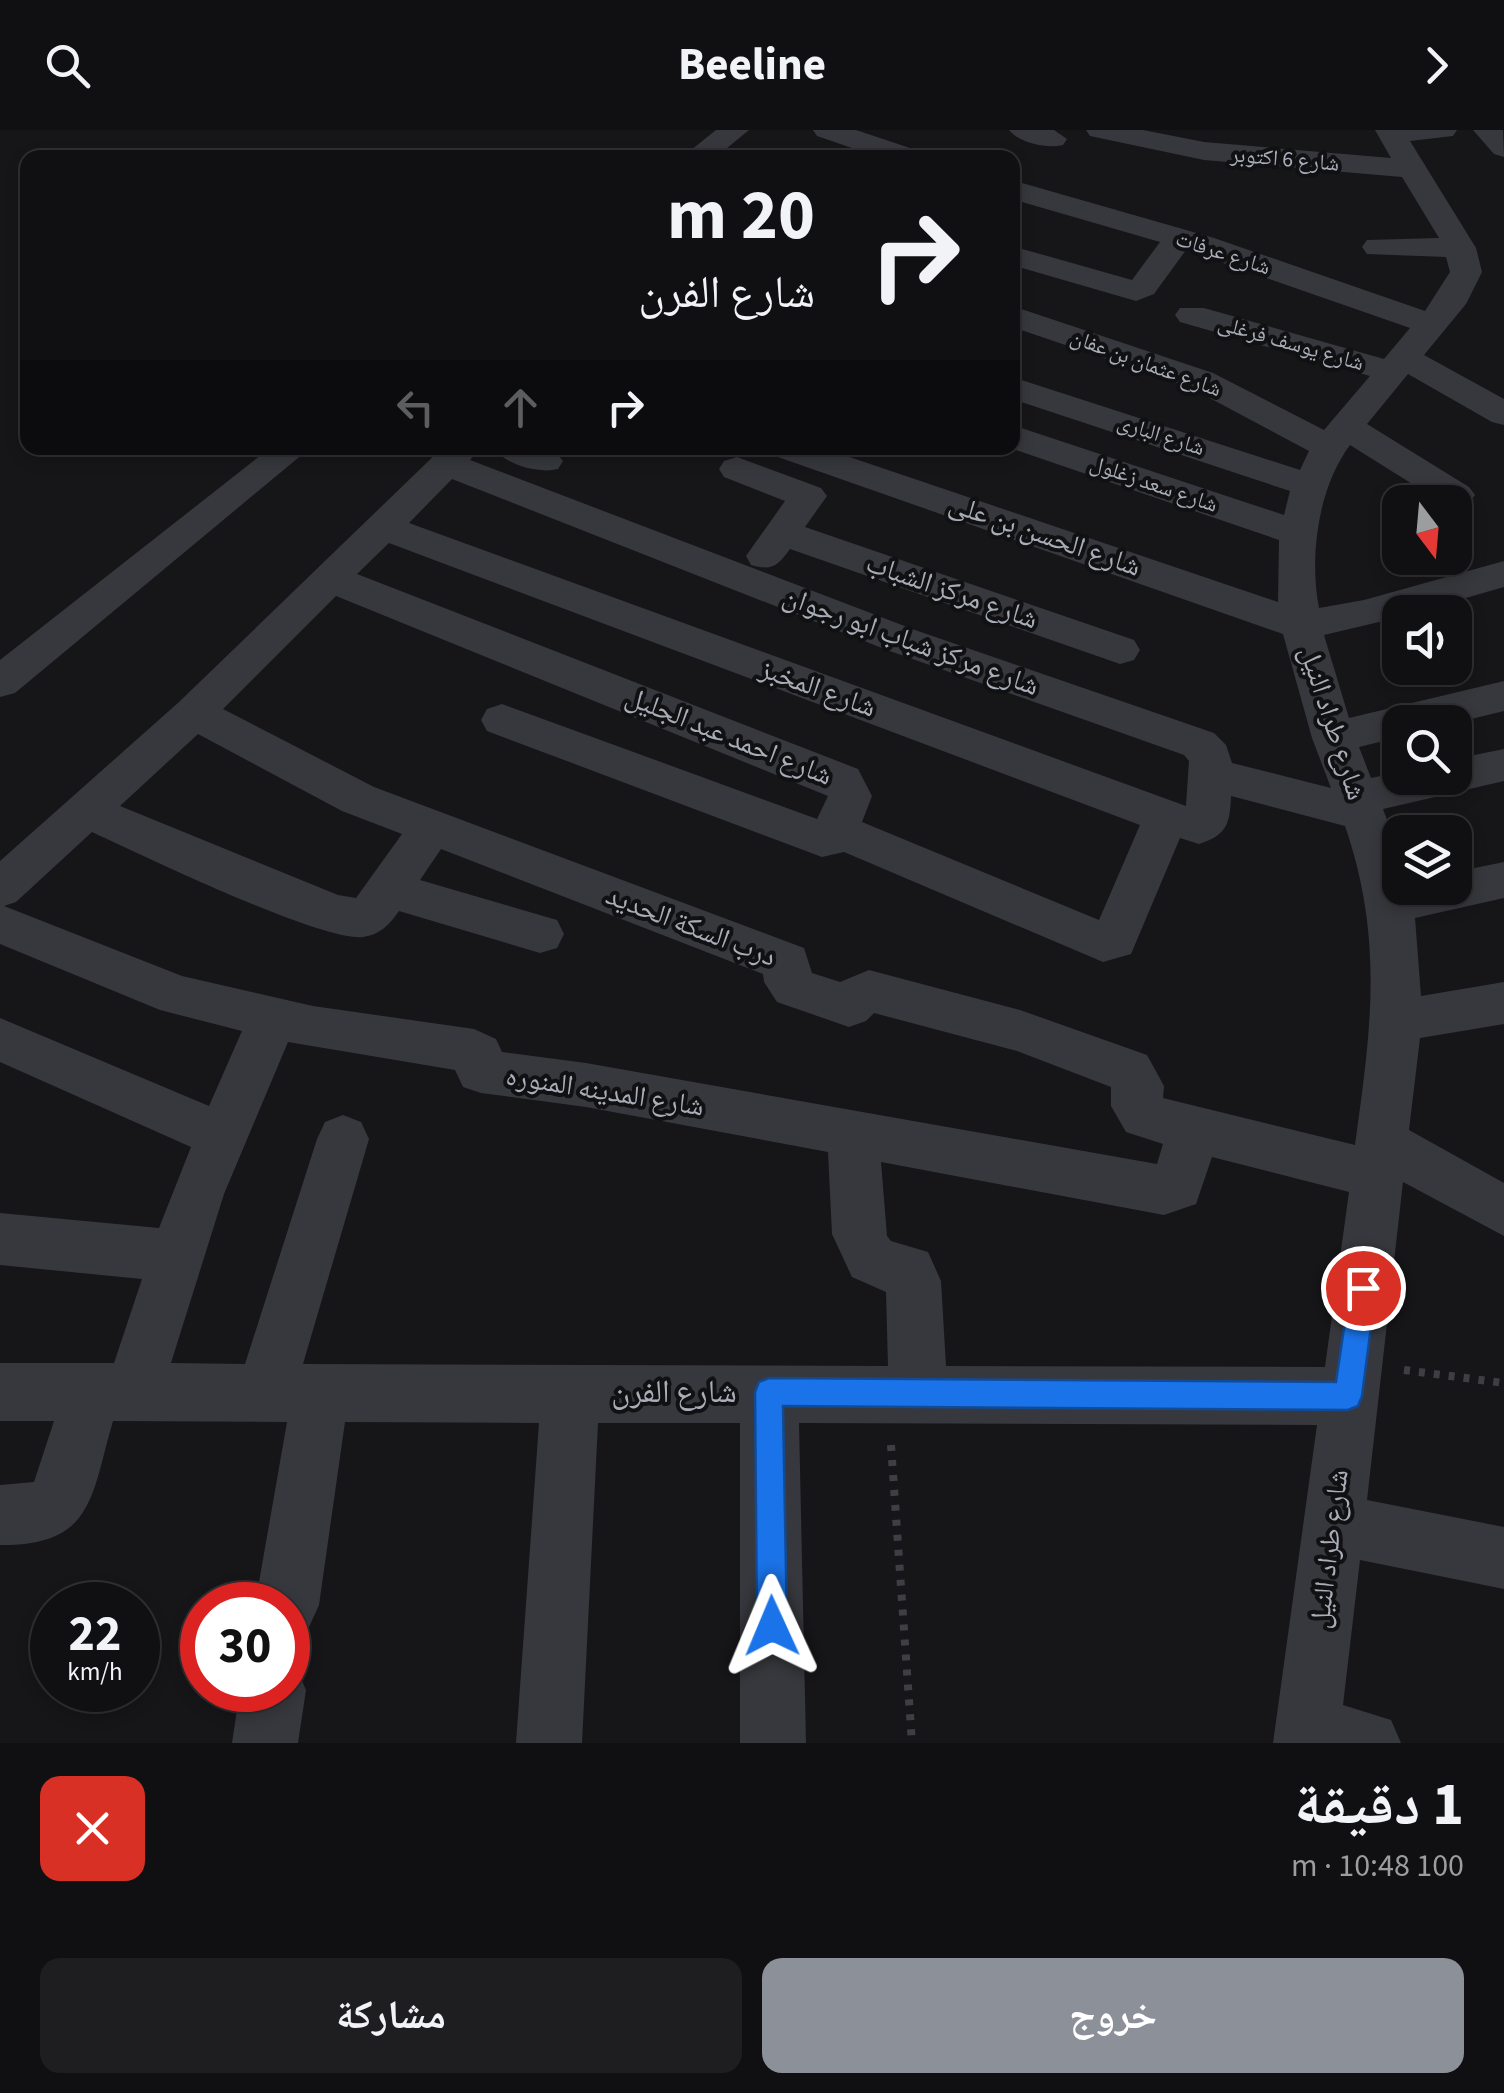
<!DOCTYPE html>
<html lang="ar">
<head>
<meta charset="utf-8">
<style>
  body { margin:0; font-family:"Source Sans 3","Noto Naskh Arabic",sans-serif; background:#1e1e20; color:#f1f3f6; direction:rtl; height:100vh; display:flex; flex-direction:column; font-size:38px; white-space:nowrap }
  * { box-sizing:border-box; margin:0 }
  p { font-size:32px; color:#9c9d9f }
  .icon { flex:none; width:55px; height:55px; fill:none; stroke:currentColor; stroke-width:2; stroke-linecap:round; stroke-linejoin:round }
  .map { position:relative; height:1613px; overflow:hidden; direction:ltr }
  .panel { display:flex; flex-direction:column; background:#101012; flex:1 }
  .panel>* { flex:none }
  .banner { position:absolute; left:20px; top:20px; width:1000px; height:305px; border-radius:20px; box-shadow:0 5px 15px #0003,0 0 0 2px #303032; direction:rtl; background:#101012; color:#f1f3f6; overflow:hidden }
  .needle { width:65px; rotate:164deg }
  .buttons { position:absolute; left:1382px; top:355px; display:grid; gap:20px }
  .buttons a { display:grid; place-items:center; width:90px; height:90px; border-radius:20px; background:#101012; box-shadow:0 5px 15px #0003,0 0 0 2px #303032; font-size:50px }
  .speed { position:absolute; left:30px; top:1452px; display:flex; gap:20px; font-size:50px; font-weight:700; text-align:center }
  .speed>* { display:grid; place-content:center; width:130px; height:130px; border-radius:50%; background:#101012; box-shadow:0 5px 15px #0003,0 0 0 2px #303032; line-height:1 }
  .speed small { font-size:25px; font-weight:400 }
  .speed .limit { border:15px solid #d22; background:#fff; color:#111 }
  .pin { position:absolute; display:grid; place-items:center; width:85px; height:85px; color:#fff; margin:-42px; border:5px solid #fff; border-radius:50%; box-shadow:0 2px 10px #0007 }
  .me { position:absolute; width:110px; margin:-55px; rotate:359deg; stroke-linejoin:round; filter:drop-shadow(0 0 8px #0008) }
  .turn { display:flex; align-items:center; gap:35px; height:210px; padding:0 40px; font-size:45px }
  .turn .icon { width:130px; height:130px; stroke-width:2.5 }
  .turn b { display:block; font-size:70px; line-height:85px }
  .lanes { display:flex; align-items:center; height:95px; padding:0 40px; background:#0003; justify-content:center; gap:50px; direction:ltr }
  .lanes .off { opacity:.35 }
  .round { display:grid; place-items:center; flex:none; width:105px; height:105px; border-radius:20px; background:#1e1e20 }
  .head { display:flex; align-items:center; justify-content:space-between; height:170px; padding:0 40px }
  h1 { font-size:60px; font-weight:700; line-height:75px }
  .cta { display:flex; gap:20px; margin-top:auto; padding:20px 40px }
  .cta a { flex:1; height:115px; border-radius:20px; background:#8c9099; color:#fff; font-size:40px; font-weight:700; line-height:115px; text-align:center }
  .cta a+a { background:#1e1e20; color:#f1f3f6 }
  header { display:flex; justify-content:space-between; align-items:center; height:130px; padding:0 40px; background:#101012; font-size:45px; font-weight:700 }
  .map>svg:first-child { display:block }
  .lines { fill:none; stroke-linecap:round; stroke-linejoin:round }
  .path { stroke:#3d3f44; stroke-width:8; stroke-dasharray:6 9; stroke-linecap:butt }
  .minor { fill:#37383d; fill-rule:evenodd }
  .route { fill:#1a73e8; stroke:#114b97; stroke-width:2.5 }
  .labels { text-anchor:middle; dominant-baseline:central; stroke-width:8; stroke-linejoin:round; paint-order:stroke }
  .far-street-label { font-size:22px; fill:#a8adb8; stroke:#111113 }
  .street-label { font-size:28px; fill:#a8adb8; stroke:#111113 }
  .near-street-label { font-size:32px; fill:#a8adb8; stroke:#111113 }
</style>
</head>
<body>
<header><svg class="icon" aria-label="forward" viewBox="0 0 24 24"><path d="M9 5l7 7-7 7"/></svg>Beeline<svg class="icon" aria-label="search" viewBox="0 0 24 24"><circle cx="10" cy="10" r="6"/><path d="M15 15l6 6"/></svg></header>
<div class="map">
<svg width="1504" height="1613" viewBox="0 0 1504 1613">
  <rect width="100%" height="100%" fill="#161618"/>
  <g class="lines">
    <!-- path -->
    <path class="path" d="M1404,1240L1504,1253
      M891,1315L912,1613"/>
    <!-- minor -->
    <path class="minor" d="M716,0H749L715,28H681Z
      M813,0H856L922,22L926,28H881L817,6Z
      M1009,0H1054L1067,9L1063,15C1047,19 1019,13 1009,0Z
      M1086,0H1143L1204,12L1391,28L1375,0H1457L1453,6L1410,11L1476,118L1482,142L1466,174L1424,225L1504,269V295L1492,292L1408,244L1367,294L1469,357L1475,365L1469,373L1456,377L1455,372H1441L1350,315C1318,358 1309,426 1319,478L1364,470L1504,431V457L1417,482H1400V487L1324,505L1349,588L1504,551V581L1455,593L1400,592V607L1359,617L1371,648L1400,642V648H1455V629L1504,619V651L1383,679L1400,725V758H1455V742L1504,732V768L1415,788L1421,866L1504,852V894L1420,908L1409,1000L1504,1053V1106L1403,1052L1367,1370L1504,1397V1459L1360,1430L1343,1575L1391,1590L1401,1613H1273L1317,1295L799,1293L806,1613H740V1293H598L582,1613H516L539,1293L345,1292L319,1475L309,1497L288,1506V1475H255L287,1292L113,1291C91,1366 94,1416 0,1415V1355L34,1352L54,1291H0V1233H114L142,1149L0,1135V1083L159,1098L191,1017L0,932V888L209,976L242,901L160,880L0,814V731L179,572L442,318H480L470,330L915,500L1214,603L1226,615L1232,633L1331,658L1312,608L1283,504L775,326L770,318H823L1278,472L1279,410L1010,318L1012,295L1284,385L1290,361L1012,269V247L1300,340L1309,321L1189,257L1012,197V176L1213,243L1324,300L1370,246L1180,192L1175,185L1180,178H1204L1384,229L1410,198L1186,120L1154,164L1136,171L1012,135V116L1132,150L1160,112L1012,69V50L1214,108L1425,181L1450,142L1446,127L1367,124L1362,117L1367,110L1439,108L1402,47L1204,30L1090,6ZM452,349L887,520L1184,625L1189,631L1186,676L409,393ZM389,413L1140,695L1099,790L862,692L872,666L858,639L357,444ZM336,466L828,666L817,689L502,574L487,579L481,590L487,601L806,721L822,727L844,722L1103,832L1131,824L1180,708L1199,714C1227,705 1230,694 1231,666L1345,696C1384,810 1371,899 1355,1015L1163,968L1164,956L1147,925L1020,880L869,840L840,852L812,843L804,818L374,657L223,579ZM198,604L342,681L402,704L356,768L338,765L120,676ZM92,702C140,724 321,812 363,807C380,805 390,794 399,781L540,823L557,818L564,804L557,790L420,750L441,719L763,844L764,852L777,872L849,897L866,891L874,883L1017,921L1111,957V976L1126,1002L1163,1014L1157,1034L586,933L502,922L496,909L474,899L313,876L182,846L4,776L16,772ZM288,912L455,940L463,957L481,963L586,977L828,1022L832,1104L852,1147L886,1162L888,1236L303,1234L369,1009L361,992L343,985L325,992L317,1009L245,1234L171,1233L224,1064ZM1212,1027L1349,1062L1325,1237L946,1236L941,1151L928,1122L891,1111L887,1106L881,1032L1164,1085L1196,1074Z
      M1473,0H1503L1504,27L1494,24Z
      M270,318H310L15,563L0,567V530Z
      M494,318C515,317 550,311 563,331L558,339C539,344 505,335 494,318Z
      M737,327L821,358L827,366L805,397L1134,510L1140,520L1134,530L1120,534L790,419C778,436 772,441 751,435L746,426L785,371L724,347L719,339L724,331Z
      M288,1533L296,1537L306,1560L298,1613H232L240,1560H288Z"/>
  </g>
  <!-- route -->
  <path class="route" d="M1363,1145L1372,1149L1376,1158L1362,1266L1358,1276L1348,1280L783,1276L787,1496L783,1507L772,1511L761,1507L757,1496L755,1262L759,1252L769,1248L1336,1252L1350,1158L1354,1149Z"/>
  <g class="labels">
    <!-- far-street labels -->
    <g class="far-street-label">
      <text transform="translate(1285 29) rotate(5)">شارع 6 اكتوبر</text>
      <text transform="translate(1223 123) rotate(18)">شارع عرفات</text>
      <text transform="translate(1291 213) rotate(16)">شارع يوسف فرغلى</text>
      <text transform="translate(1146 233) rotate(20)">شارع عثمان بن عفان</text>
      <text transform="translate(1161 305) rotate(18)">شارع البارى</text>
      <text transform="translate(1154 354) rotate(19)">شارع سعد زغلول</text>
    </g>
    <!-- street labels -->
    <g class="street-label">
      <text transform="translate(1045 405) rotate(19)">شارع الحسن بن على</text>
      <text transform="translate(952 461) rotate(19)">شارع مركز الشباب</text>
      <text transform="translate(911 511) rotate(20)">شارع مركز شباب ابو رجوان</text>
      <text transform="translate(818 558) rotate(20)">شارع المخبز</text>
      <text transform="translate(1333 593) rotate(72)">شارع طراد النيل</text>
      <text transform="translate(729 606) rotate(22)">شارع احمد عبد الجليل</text>
      <text transform="translate(691 796) rotate(21)">درب السكة الحديد</text>
      <text transform="translate(605 961) rotate(9)">شارع المدينه المنوره</text>
      <text transform="translate(1329 1419) rotate(-83)">شارع طراد النيل</text>
    </g>
    <!-- near-street labels -->
    <g class="near-street-label">
      <text x="674" y="1262">شارع الفرن</text>
    </g>
  </g>
</svg>
<div class="buttons">
<a><svg class="needle" viewBox="-14 -14 28 28"><path d="M0-13l5 13h-10z" fill="#e53935"/><path d="M0 13l5-13h-10z" fill="#9c9d9f"/></svg></a>
<a><svg class="icon" aria-label="sound" viewBox="0 0 24 24"><path d="M4 9h4l5-4v14l-5-4H4zM17 9q2 3 0 6"/></svg></a>
<a><svg class="icon" aria-label="search" viewBox="0 0 24 24"><circle cx="10" cy="10" r="6"/><path d="M15 15l6 6"/></svg></a>
<a><svg class="icon" aria-label="layers" viewBox="0 0 24 24"><path d="M12 4l9 5-9 5-9-5zM3 14l9 5 9-5"/></svg></a>
</div>
<div class="speed"><div>22<small>km/h</small></div><div class="limit">30</div></div>
<div class="pin" style="left:1363px;top:1158px;background:#d93025"><svg class="icon" aria-label="arrive" viewBox="0 0 24 24"><path d="M6 21V4h12l-3 4 3 4H6"/></svg></div>
<svg class="me" style="left:772px;top:1496px" viewBox="-20 -20 40 40"><path d="M0-17L14 15 0 8-14 15z" fill="#1a73e8" stroke="#fff" stroke-width="4"/></svg>
<div class="banner">
<div class="turn"><svg class="icon" aria-label="right" viewBox="0 0 24 24"><path d="M7 20v-9h11M14 6l5 5-5 5"/></svg><div><b>20 m</b>شارع الفرن</div></div>
<div class="lanes"><svg class="icon off" aria-label="left" viewBox="0 0 24 24"><path d="M17 20v-9H6M10 6l-5 5 5 5"/></svg><svg class="icon off" aria-label="ahead" viewBox="0 0 24 24"><path d="M12 20V5M6 11l6-6 6 6"/></svg><svg class="icon" aria-label="right" viewBox="0 0 24 24"><path d="M7 20v-9h11M14 6l5 5-5 5"/></svg></div>
</div>
</div>
<section class="panel">
<div class="head"><div><h1>1 دقيقة</h1><p>100 m · 10:48</p></div><a class="round" style="background:#d93025;color:#fff"><svg class="icon" aria-label="close" viewBox="0 0 24 24"><path d="M6 6l12 12M18 6L6 18"/></svg></a></div>
<div class="cta"><a>خروج</a><a>مشاركة</a></div>
</section>
</body>
</html>
